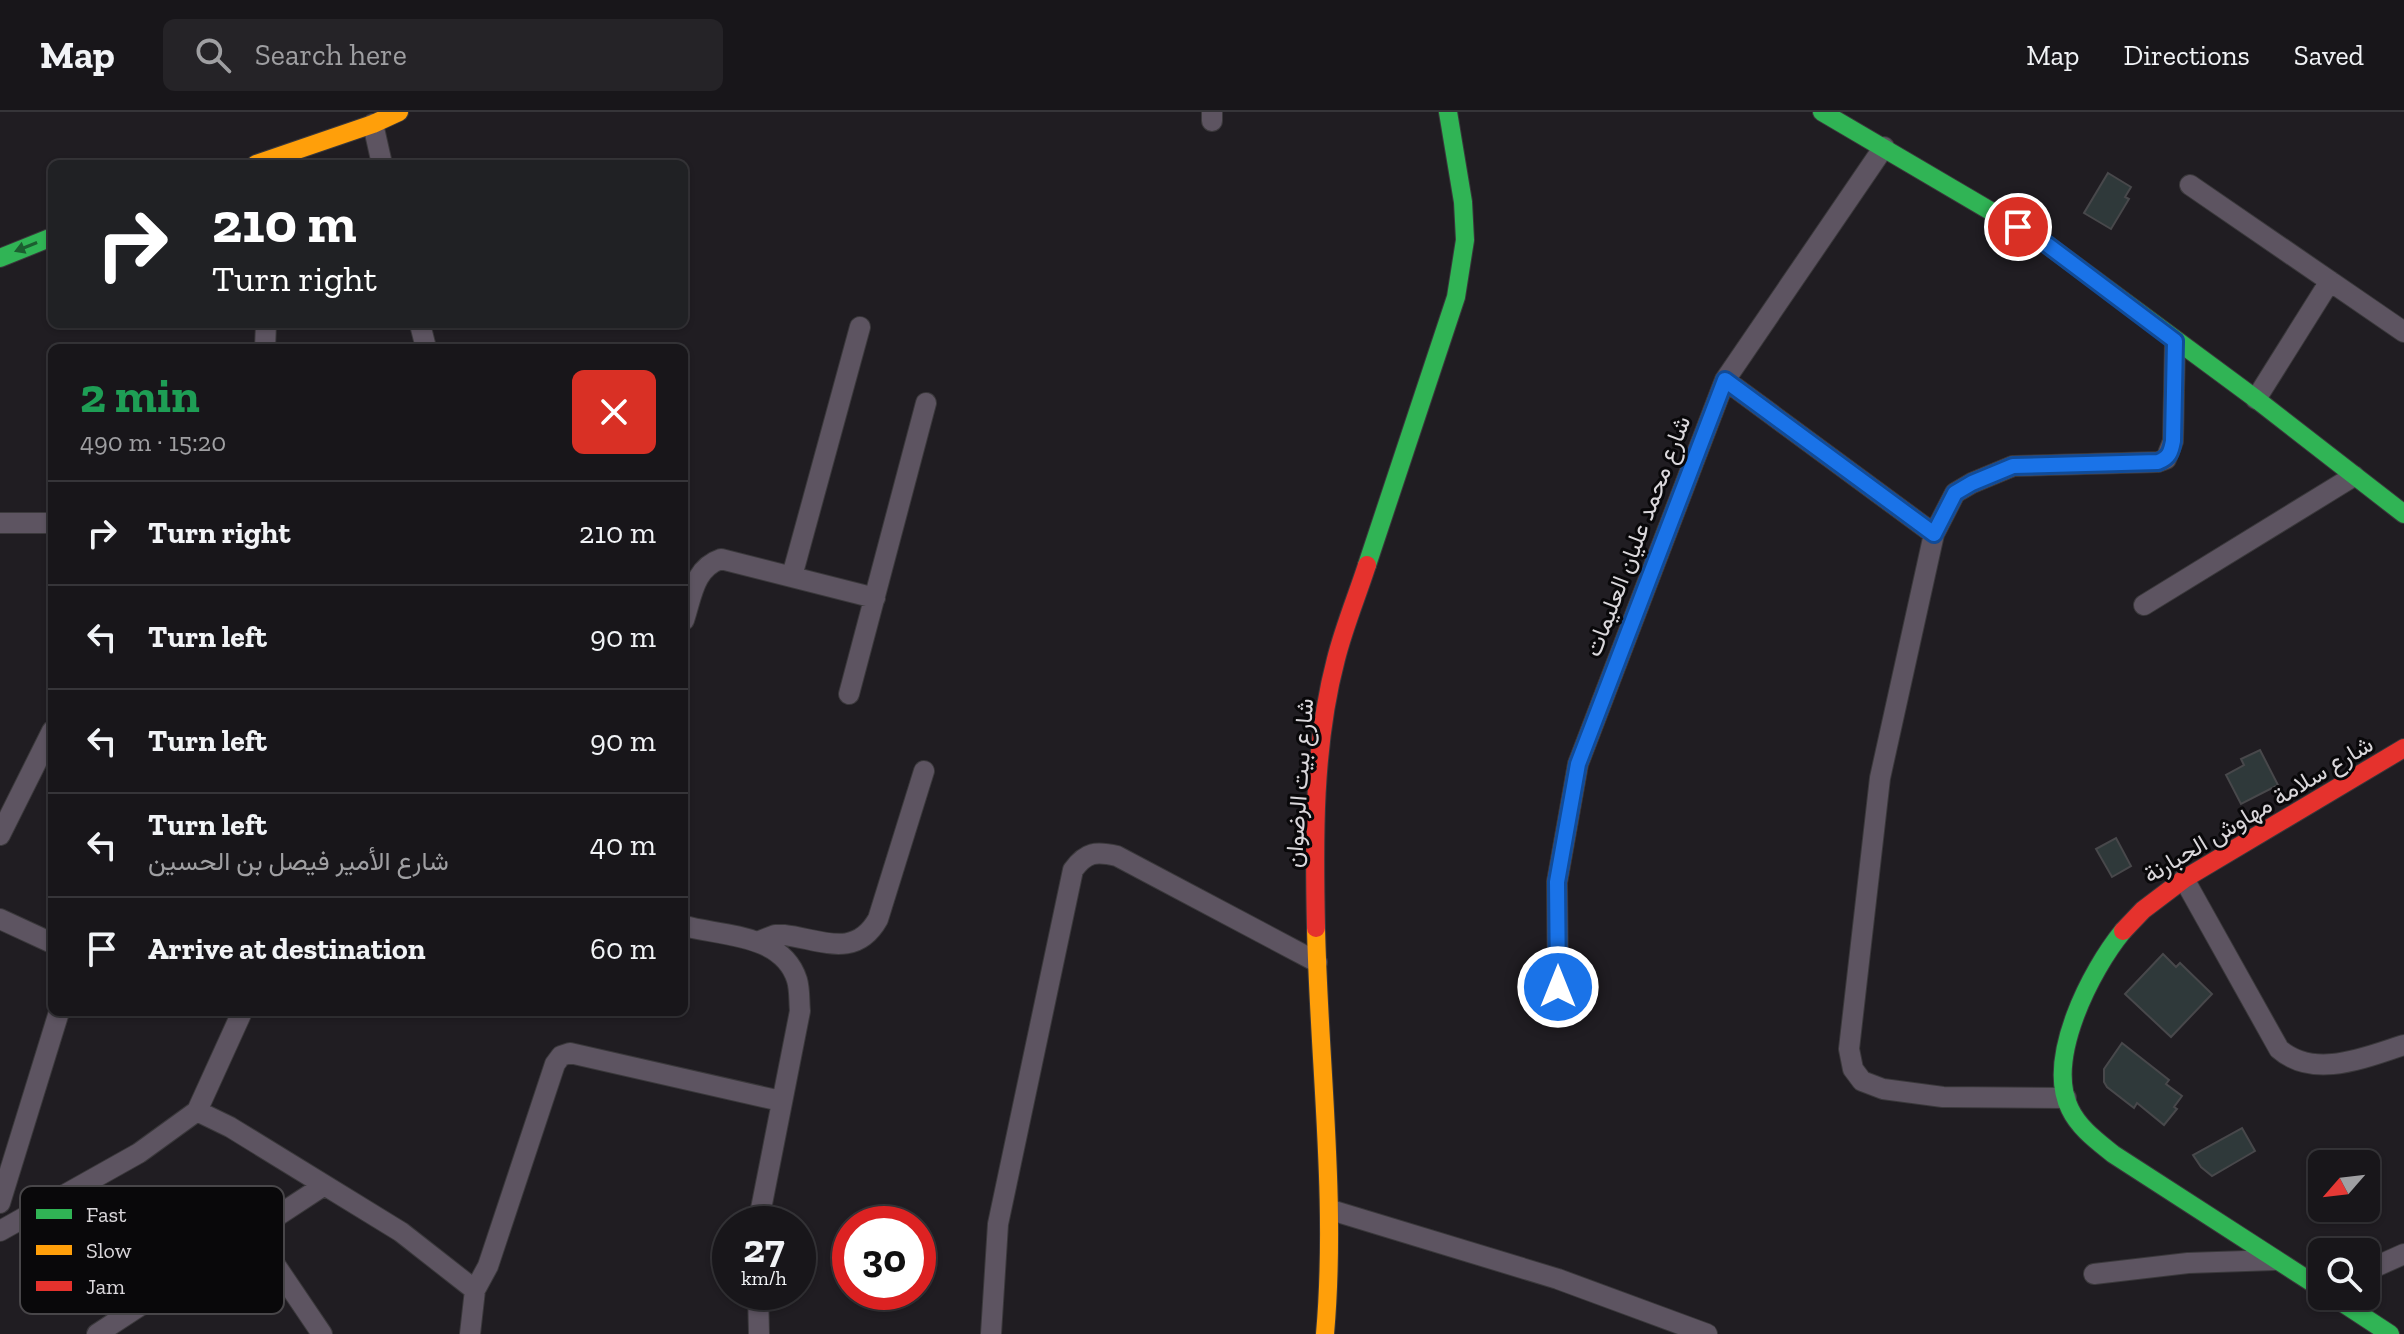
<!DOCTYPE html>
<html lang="en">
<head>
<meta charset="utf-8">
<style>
  body { margin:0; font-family:"Zilla Slab",Vazirmatn,serif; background:#252327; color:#f1f3f6; height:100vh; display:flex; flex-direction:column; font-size:30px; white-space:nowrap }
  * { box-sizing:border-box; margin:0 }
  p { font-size:26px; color:#9f9fa2 }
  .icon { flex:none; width:44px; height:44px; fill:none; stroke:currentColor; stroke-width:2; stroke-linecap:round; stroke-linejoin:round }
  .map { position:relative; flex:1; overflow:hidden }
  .side { position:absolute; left:48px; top:232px; width:640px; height:672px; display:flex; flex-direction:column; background:#18161a; border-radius:12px; box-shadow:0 2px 6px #0004,0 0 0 2px #363539 }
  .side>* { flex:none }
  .guide { position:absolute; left:48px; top:48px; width:640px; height:168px; border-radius:12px; box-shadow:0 2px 6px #0004,0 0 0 2px #363539; background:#202124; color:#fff; overflow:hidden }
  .needle { width:52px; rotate:242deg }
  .tools { position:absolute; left:2308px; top:1038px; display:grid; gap:16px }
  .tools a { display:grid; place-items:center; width:72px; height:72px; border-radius:12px; background:#18161a; box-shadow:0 2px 6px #0004,0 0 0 2px #363539; font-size:40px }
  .speed { position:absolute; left:712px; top:1094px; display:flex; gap:16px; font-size:40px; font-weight:700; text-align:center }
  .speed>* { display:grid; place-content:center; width:104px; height:104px; border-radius:50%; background:#18161a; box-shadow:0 2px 6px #0004,0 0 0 2px #363539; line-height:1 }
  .speed small { font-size:20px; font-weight:400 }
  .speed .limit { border:12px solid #d22; background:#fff; color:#111 }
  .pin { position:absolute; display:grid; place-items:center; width:68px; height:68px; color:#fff; margin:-34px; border:4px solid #fff; border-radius:50%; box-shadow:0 2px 8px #0007 }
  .me { position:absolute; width:88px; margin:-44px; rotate:0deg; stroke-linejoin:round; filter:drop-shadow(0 0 6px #0008) }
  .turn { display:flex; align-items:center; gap:28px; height:168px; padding:0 32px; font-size:36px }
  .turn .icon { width:104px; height:104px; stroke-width:2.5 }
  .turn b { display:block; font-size:56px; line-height:68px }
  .round { display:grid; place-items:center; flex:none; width:84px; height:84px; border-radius:12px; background:#252327 }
  .summary { display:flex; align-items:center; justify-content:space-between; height:136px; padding:0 32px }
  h1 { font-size:48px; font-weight:700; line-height:60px; color:#1e9e55 }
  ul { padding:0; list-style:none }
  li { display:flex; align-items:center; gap:24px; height:104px; padding:0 32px; border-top:2px solid #363539 }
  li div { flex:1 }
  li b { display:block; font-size:30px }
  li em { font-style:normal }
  header { display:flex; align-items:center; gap:48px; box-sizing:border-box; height:112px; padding:0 40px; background:#18161a; border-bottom:2px solid #363539 }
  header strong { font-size:38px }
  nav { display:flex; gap:44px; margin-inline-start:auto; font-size:28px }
  .search { width:560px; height:72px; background:#252327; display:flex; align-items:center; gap:20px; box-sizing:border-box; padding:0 28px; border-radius:12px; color:#9f9fa2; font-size:30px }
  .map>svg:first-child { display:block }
  .building { fill:#2f393a; stroke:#48484b; stroke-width:2 }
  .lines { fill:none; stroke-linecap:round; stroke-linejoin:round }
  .street-casing { stroke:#3a383b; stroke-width:22 }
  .fast-casing { stroke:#3a383b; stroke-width:20 }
  .slow-casing { stroke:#3a383b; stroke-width:20 }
  .jam-casing { stroke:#3a383b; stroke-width:20 }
  .street { stroke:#5d5461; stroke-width:20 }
  .fast { stroke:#30b455; stroke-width:18 }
  .slow { stroke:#ff9f0a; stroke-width:18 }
  .jam { stroke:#e5322d; stroke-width:18 }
  .oneway { fill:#1c5e30 }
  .route-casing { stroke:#114b97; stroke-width:20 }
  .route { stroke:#1a73e8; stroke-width:14 }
  .labels { text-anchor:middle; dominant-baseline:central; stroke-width:6; stroke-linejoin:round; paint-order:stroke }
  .street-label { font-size:24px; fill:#dad7db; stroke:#09080a }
  .key { fill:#09080a; stroke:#484649; stroke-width:2 }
  .key-label { font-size:22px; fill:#dad7db }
</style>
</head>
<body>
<header>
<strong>Map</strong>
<div class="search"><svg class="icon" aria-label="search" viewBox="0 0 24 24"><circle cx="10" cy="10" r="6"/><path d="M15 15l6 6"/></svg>Search here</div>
<nav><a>Map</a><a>Directions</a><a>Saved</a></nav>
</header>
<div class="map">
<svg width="2404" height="1222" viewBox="0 0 2404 1222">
  <rect width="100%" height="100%" fill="#201d22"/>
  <!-- building -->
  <path class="building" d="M2108,61L2131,75L2125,85L2129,87L2111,117L2084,101Z
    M2260,638L2278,673L2241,692L2226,663L2244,653L2241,647Z
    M2116,726L2131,754L2112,765L2096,737Z
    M2163,842L2176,855L2180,851L2212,882L2171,925L2125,882Z
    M2122,931L2169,968L2166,972L2182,984L2174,995L2177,997L2164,1013L2137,991L2134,996L2107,975L2104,970V957Z
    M2242,1016L2255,1039L2212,1064L2201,1055L2193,1043Z"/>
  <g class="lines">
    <!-- street casing -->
    <g class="street-casing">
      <path id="street" d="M1212,0V9
        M373,12L382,52
        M2190,73L2404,220
        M420,212L426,236
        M265,236L266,212
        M1725,268L1934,422
        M2256,287L2330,169
        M0,411H52
        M792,464L860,215
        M2144,493L2354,364
        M684,508C692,484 694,456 721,447L875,486
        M849,582L926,291
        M0,723L52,619
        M2184,767L2279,937C2314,968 2366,945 2404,933
        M0,807L52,831
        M684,814C722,824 783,822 797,868C800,878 799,890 800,899L758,1112
        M757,830L775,823H784C820,827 855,848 878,807L924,659
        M1558,875L1557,770L1578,652L1725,268L1884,35
        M2066,986L1943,985L1883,977L1862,969L1853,957L1849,937L1880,666L1934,422L1955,381L1972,371L2013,354L2158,350L2166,347L2173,329L2175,229
        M197,999L230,1015L401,1120L475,1178
        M0,1091L59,900
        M1331,1098L1558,1167L1707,1222
        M0,1119L139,1041L197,999L242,900
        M253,1120L322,1222
        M2366,1159L2404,1142
        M2094,1162L2188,1151L2275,1148
        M758,1180L759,1222
        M97,1222L323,1074
        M470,1222L475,1178L488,1154L555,952L561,944L570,941L781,989
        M991,1222L998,1112L1073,758C1086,740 1096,739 1117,744L1317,850"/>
    </g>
    <!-- fast casing -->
    <g class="fast-casing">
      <path id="fast" d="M1822,0L2045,131L2256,287L2404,402
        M0,146L52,125
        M1367,453L1456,185L1465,128L1463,90L1448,0
        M2123,819C2091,858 2045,947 2070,997C2079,1016 2097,1029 2113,1042L2322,1177
        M2332,1184L2390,1222"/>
    </g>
    <!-- slow casing -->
    <g class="slow-casing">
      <path id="slow" d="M256,52L373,12L399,0
        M1316,816C1319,952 1337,1086 1325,1222"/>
    </g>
    <!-- jam casing -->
    <g class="jam-casing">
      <path id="jam" d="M1316,816C1314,727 1313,634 1336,547C1344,515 1357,484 1367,453
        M2123,819L2143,798L2184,767L2404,636"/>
    </g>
    <!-- street -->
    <use href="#street" class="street"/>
    <!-- fast -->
    <use href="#fast" class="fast"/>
    <!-- slow -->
    <use href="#slow" class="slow"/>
    <!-- jam -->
    <use href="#jam" class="jam"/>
  </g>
  <!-- one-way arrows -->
  <defs><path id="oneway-solid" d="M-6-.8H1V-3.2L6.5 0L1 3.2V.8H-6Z" transform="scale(2)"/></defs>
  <use class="oneway" href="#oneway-solid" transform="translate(26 135) rotate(158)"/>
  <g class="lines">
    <!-- route casing -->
    <g class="route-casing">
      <path id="route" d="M1558,875L1557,770L1578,652L1725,268L1934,422L1955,381L1972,371L2013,354L2158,350C2169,346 2171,340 2173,329L2175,229L2045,131L2018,115"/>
    </g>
    <!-- route -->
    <use href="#route" class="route"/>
  </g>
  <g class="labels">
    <!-- street labels -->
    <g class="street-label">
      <text transform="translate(1637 424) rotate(-69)">شارع محمد عليان العليمات</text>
      <text transform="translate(1299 671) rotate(-86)">شارع بيت الرضوان</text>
      <text transform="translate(2258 697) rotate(-31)">شارع سلامة مهاوش الحبارنة</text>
    </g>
  </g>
  <!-- legend -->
  <rect x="20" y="1074" width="264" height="128" rx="12" class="key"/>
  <rect x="36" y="1097" width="36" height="10" fill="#30b455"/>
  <rect x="36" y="1133" width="36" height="10" fill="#ff9f0a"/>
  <rect x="36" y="1169" width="36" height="10" fill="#e5322d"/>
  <g class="key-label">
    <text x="86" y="1110">Fast</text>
    <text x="86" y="1146">Slow</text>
    <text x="86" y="1182">Jam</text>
  </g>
</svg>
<div class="tools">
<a><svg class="needle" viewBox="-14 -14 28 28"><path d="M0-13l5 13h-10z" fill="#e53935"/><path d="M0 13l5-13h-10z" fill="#9f9fa2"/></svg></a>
<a><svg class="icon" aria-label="search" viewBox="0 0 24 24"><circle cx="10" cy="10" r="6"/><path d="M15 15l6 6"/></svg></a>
</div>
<div class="speed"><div>27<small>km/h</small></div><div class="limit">30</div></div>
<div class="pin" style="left:2018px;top:115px;background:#d93025"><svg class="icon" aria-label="arrive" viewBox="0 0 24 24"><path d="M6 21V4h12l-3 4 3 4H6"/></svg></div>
<svg class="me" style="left:1558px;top:875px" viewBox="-20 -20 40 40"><circle r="17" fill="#1a73e8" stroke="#fff" stroke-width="3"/><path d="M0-11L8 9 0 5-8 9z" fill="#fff"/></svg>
<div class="guide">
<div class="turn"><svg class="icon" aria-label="right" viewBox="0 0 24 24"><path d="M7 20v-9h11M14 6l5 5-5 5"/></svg><div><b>210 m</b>Turn right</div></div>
</div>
<section class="side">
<div class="summary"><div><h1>2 min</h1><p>490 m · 15:20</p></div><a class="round" style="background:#d93025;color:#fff"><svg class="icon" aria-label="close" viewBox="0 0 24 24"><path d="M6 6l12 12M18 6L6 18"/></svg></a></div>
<ul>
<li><svg class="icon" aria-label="right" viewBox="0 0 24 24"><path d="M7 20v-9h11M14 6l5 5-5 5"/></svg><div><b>Turn right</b></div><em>210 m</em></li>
<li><svg class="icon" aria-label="left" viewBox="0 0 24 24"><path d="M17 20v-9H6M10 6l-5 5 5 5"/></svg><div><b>Turn left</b></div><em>90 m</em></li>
<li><svg class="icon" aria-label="left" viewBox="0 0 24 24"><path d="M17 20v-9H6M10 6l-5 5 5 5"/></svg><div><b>Turn left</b></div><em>90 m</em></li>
<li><svg class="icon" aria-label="left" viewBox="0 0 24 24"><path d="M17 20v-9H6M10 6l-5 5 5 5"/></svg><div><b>Turn left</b><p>شارع الأمير فيصل بن الحسين</p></div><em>40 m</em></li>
<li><svg class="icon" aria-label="arrive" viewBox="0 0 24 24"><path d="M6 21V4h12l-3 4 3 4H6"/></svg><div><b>Arrive at destination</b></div><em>60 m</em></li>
</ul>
</section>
</div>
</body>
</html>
